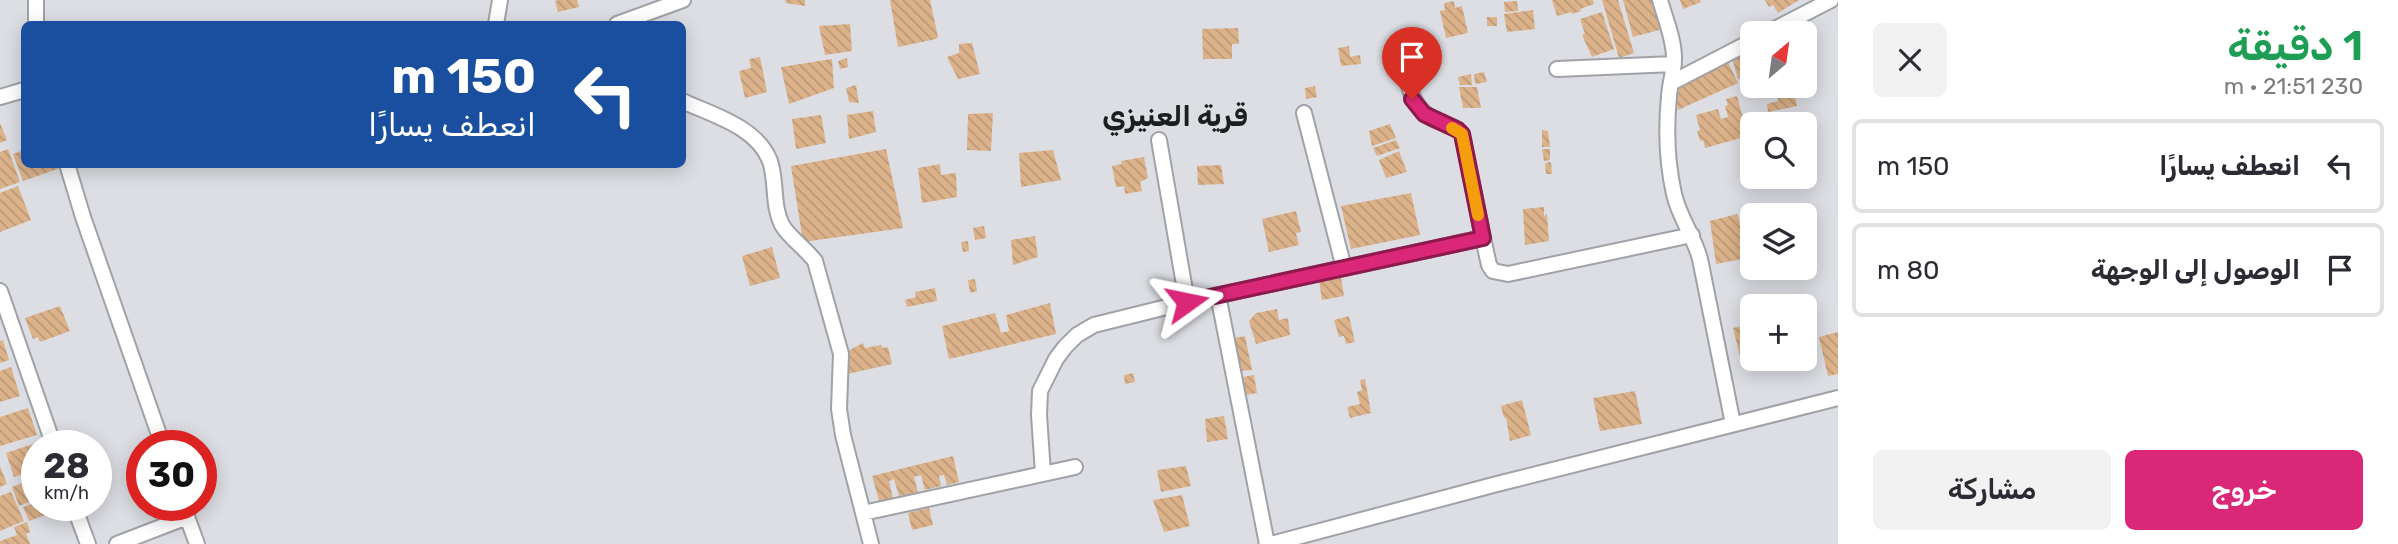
<!DOCTYPE html>
<html lang="ar">
<head>
<meta charset="utf-8">
<style>
  body { margin:0; font-family:Rubik,Vazirmatn,sans-serif; background:#f2f2f3; color:#2b2b33; direction:rtl; height:100vh; display:flex; flex-direction:column; font-size:26px; white-space:nowrap }
  * { box-sizing:border-box; margin:0 }
  p { font-size:23px; color:#7c7c81 }
  .icon { flex:none; width:38px; height:38px; fill:none; stroke:currentColor; stroke-width:2; stroke-linecap:round; stroke-linejoin:round }
  .map { position:relative; flex:1; overflow:hidden; direction:ltr }
  .details { display:flex; flex-direction:column; background:#fff; width:560px }
  .details>* { flex:none }
  .top-card { position:absolute; left:21px; top:21px; width:665px; height:147px; border-radius:10px; box-shadow:0 4px 18px #0003; direction:rtl; background:#1a4fa0; color:#fff; overflow:hidden }
  .needle { width:46px; rotate:29deg }
  .controls { position:absolute; left:1740px; top:21px; display:grid; gap:14px }
  .controls a { display:grid; place-items:center; width:77px; height:77px; border-radius:10px; background:#fff; box-shadow:0 4px 18px #0003; font-size:35px }
  .speed { position:absolute; left:21px; top:430px; display:flex; gap:14px; font-size:35px; font-weight:700; text-align:center }
  .speed>* { display:grid; place-content:center; width:91px; height:91px; border-radius:50%; background:#fff; box-shadow:0 4px 18px #0003; line-height:1 }
  .speed small { font-size:18px; font-weight:400 }
  .speed .limit { border:10px solid #d22; background:#fff; color:#111 }
  .pin { position:absolute; display:grid; place-items:center; width:60px; height:60px; color:#fff; margin:-72px -30px; border-radius:50% 50% 50% 0; rotate:-45deg; box-shadow:0 0 7px #0007 }
  .pin .icon { rotate:45deg }
  .me { position:absolute; width:77px; margin:-38px; rotate:78deg; stroke-linejoin:round; filter:drop-shadow(0 0 5px #0008) }
  .turn { display:flex; align-items:center; gap:24px; height:147px; padding:0 35px; font-size:32px }
  .turn .icon { width:91px; height:91px; stroke-width:2.5 }
  .turn b { display:block; font-size:49px; line-height:60px }
  .round { display:grid; place-items:center; flex:none; width:74px; height:74px; border-radius:10px; background:#f2f2f3 }
  .summary { display:flex; align-items:center; justify-content:space-between; height:119px; padding:0 35px }
  h1 { font-size:42px; font-weight:600; line-height:52px; color:#1e9e55 }
  .button { display:flex; gap:14px; margin-top:auto; padding:14px 35px }
  .button a { flex:1; height:80px; border-radius:10px; background:#db2777; color:#fff; font-size:28px; font-weight:600; line-height:80px; text-align:center }
  .button a+a { background:#f2f2f3; color:#2b2b33 }
  ul { padding:0; list-style:none }
  li { display:flex; align-items:center; gap:21px; height:94px; margin:0 14px 10px; padding:0 21px; border:4px solid #e1e1e2; border-radius:10px }
  li div { flex:1 }
  li b { display:block; font-size:26px }
  li em { font-style:normal }
  main { display:flex; flex:1; min-height:0 }
  .map>svg:first-child { display:block }
  .building { fill:url(#building-back-hatch) }
  .lines { fill:none; stroke-linecap:round; stroke-linejoin:round }
  .minor-casing { stroke:#a0a2a7; stroke-width:18 }
  .minor { stroke:#fff; stroke-width:14 }
  .route-casing { stroke:#8e194d; stroke-width:18 }
  .route { stroke:#db2777; stroke-width:12 }
  .slow { stroke:#f59e0b; stroke-width:12 }
  .labels { text-anchor:middle; dominant-baseline:central; stroke-width:6; stroke-linejoin:round; paint-order:stroke }
  .district-label { font-size:28px; font-weight:bold; fill:#1d1e1f; stroke:#dcdee3 }
</style>
</head>
<body>
<main>
<section class="details">
<div class="summary"><div><h1>1 دقيقة</h1><p>230 m · 21:51</p></div><a class="round"><svg class="icon" aria-label="close" viewBox="0 0 24 24"><path d="M6 6l12 12M18 6L6 18"/></svg></a></div>
<ul>
<li><svg class="icon" aria-label="left" viewBox="0 0 24 24"><path d="M17 20v-9H6M10 6l-5 5 5 5"/></svg><div><b>انعطف يسارًا</b></div><em>150 m</em></li>
<li><svg class="icon" aria-label="arrive" viewBox="0 0 24 24"><path d="M6 21V4h12l-3 4 3 4H6"/></svg><div><b>الوصول إلى الوجهة</b></div><em>80 m</em></li>
</ul>
<div class="button"><a>خروج</a><a>مشاركة</a></div>
</section>
<div class="map">
<svg width="1838" height="544" viewBox="0 0 1838 544">
  <defs>
    <pattern id="building-back-hatch" width="6" height="6" patternUnits="userSpaceOnUse" patternTransform="scale(1.75)"><rect width="6" height="6" fill="#dcb28a"/><path d="M-1 5l2 2M0 0l6 6M5-1l2 2" fill="none" stroke="#bc9977"/></pattern>
  </defs>
  <rect width="100%" height="100%" fill="#dcdee3"/>
  <!-- building -->
  <path class="building" d="M559,0H577L579,7L558,12L555,1Z
    M785,0H805V6L786,3Z
    M890,0H930L938,37L936,39L898,47Z
    M1552,0H1593L1594,4L1580,9L1581,11L1572,14L1571,12L1557,16Z
    M1602,0H1618L1634,53L1619,58Z
    M1623,0H1655L1663,29L1633,37Z
    M1680,0H1700L1701,2L1683,9Z
    M1765,0H1799L1778,13L1773,5L1769,7Z
    M1454,1L1455,8L1462,6L1468,33L1446,38L1440,11L1445,10L1444,3Z
    M1517,1L1518,11L1505,12L1504,2Z
    M1533,10L1535,29L1507,32L1504,14Z
    M1602,12L1614,49L1592,57L1582,35L1585,34L1580,19Z
    M1487,17H1497V26H1487Z
    M850,24L852,51L825,55L819,26Z
    M1238,28L1239,44H1232V59H1203L1202,29Z
    M972,43L980,74L958,79L947,57L959,53V44Z
    M1349,46L1350,57L1360,55L1361,64L1341,66L1338,48Z
    M1747,54L1752,75L1738,79L1732,58Z
    M760,57L767,92L745,98L739,71L751,68L749,59Z
    M847,58L848,67L840,69L838,61Z
    M832,59L834,88L789,104L781,67Z
    M1728,62L1738,83L1678,110L1675,86Z
    M1484,72L1487,82L1475,84L1474,74Z
    M1471,74L1472,85H1460L1458,77Z
    M856,85L859,103L849,102L846,88Z
    M1315,86L1317,97L1306,99L1305,88Z
    M1459,87H1477L1481,108H1463Z
    M1794,90L1797,106L1768,112L1767,104L1778,101L1777,94Z
    M1737,96L1748,136L1705,148L1703,140L1700,141L1697,131L1700,130L1696,115L1718,109L1721,119L1728,117L1725,106L1728,105L1726,99Z
    M873,111L876,132L849,139L847,115Z
    M993,113L991,151L967,150L968,114Z
    M821,115L826,143L796,149L792,119Z
    M0,123L7,140L0,143Z
    M1390,124L1396,138L1372,146L1369,131Z
    M1542,130L1548,131L1550,147H1542Z
    M1396,140L1400,148L1377,156L1373,148Z
    M8,149L20,182L0,189V152Z
    M886,149L903,228L803,242L791,166Z
    M1542,149H1550V160L1544,161Z
    M24,150V164H59L60,168L23,181L13,154Z
    M1053,150L1061,180L1021,187L1019,153Z
    M1399,151L1407,172L1386,178L1379,160Z
    M1144,157L1148,178L1140,182L1142,191L1125,194L1124,186L1116,187L1112,166L1122,164L1121,161Z
    M1551,162L1552,174H1546L1545,163Z
    M940,164L941,175L956,173L957,197L922,203L918,168Z
    M1221,165L1224,184L1198,185L1197,166Z
    M18,186L31,220L0,232V193Z
    M1411,193L1420,235L1351,249L1341,206Z
    M1544,207V216L1547,214L1549,241L1525,245L1523,209Z
    M1296,211L1301,232L1296,233L1299,245L1269,252L1262,219Z
    M1737,214L1740,223L1749,221L1752,257L1716,264L1710,221Z
    M984,226L986,238L975,240L973,228Z
    M1035,236L1038,257L1013,265L1011,240Z
    M968,241L969,251L963,252L961,242Z
    M772,247L780,278L750,286L742,256Z
    M1341,278L1344,296L1322,300L1319,281Z
    M975,279L977,291L970,293L968,280Z
    M935,288L937,301L907,307L905,300L916,297L915,292Z
    M1050,303L1056,334L949,359L942,326L995,313L1001,333L1009,331L1006,315Z
    M60,306L70,331L40,342L38,337L33,339L25,318Z
    M1277,309L1279,320L1288,318L1290,335L1256,344L1249,321L1256,313Z
    M1349,316L1355,342L1346,344L1344,336L1339,337L1334,320Z
    M1752,324V354L1740,356L1733,328Z
    M1838,332V374L1828,376L1819,337Z
    M1245,336L1252,370L1241,371L1235,338Z
    M3,340L9,360L0,363V341Z
    M863,343L865,348L881,345L882,348L888,347L892,364L847,374L842,354Z
    M11,367L20,396L0,402V371Z
    M1133,373L1135,382L1125,384L1124,375Z
    M1254,375L1257,393L1246,395L1243,377Z
    M1365,379L1371,413L1350,418L1347,407L1360,404L1357,392L1362,390L1360,380Z
    M1635,391L1642,424L1600,431L1593,398Z
    M1522,400L1531,435L1510,441L1506,417L1504,418L1501,406Z
    M28,408L37,435L0,446V417Z
    M1224,416L1228,439L1207,442L1205,419Z
    M39,442L41,446H37V470L14,477L6,453Z
    M953,456L959,482L947,485L944,475L939,476L941,486L925,490L921,475L914,477L918,492L899,496L894,479L889,481L893,498L879,501L872,476Z
    M0,466L7,484L0,487Z
    M1186,466L1191,486L1161,492L1157,470Z
    M22,483L25,492L37,488V499L19,506L12,487Z
    M11,492L24,521L0,531V496Z
    M1182,495L1190,526L1164,532L1153,500Z
    M37,502V506H57L59,510L29,521L23,507Z
    M929,508L933,525L912,530L908,513Z
    M27,522L30,532L26,534L30,544H0V541L17,535L14,527Z"/>
  <g class="lines">
    <!-- minor casing -->
    <g class="minor-casing">
      <path id="minor" d="M1660,0C1665,18 1674,39 1674,58C1674,71 1670,83 1669,96C1666,127 1667,163 1674,194C1679,217 1694,236 1700,259L1733,424
        M36,24V0
        M496,24L500,0
        M617,24L683,0
        M1767,33L1831,0
        M1401,47C1407,74 1407,105 1433,119C1443,124 1455,126 1462,134L1483,238L1489,265L1493,271L1508,274L1692,235
        M1557,69L1674,64
        M1671,83L1752,41
        M0,97L24,90
        M682,101C713,115 757,127 770,161C777,182 772,205 782,225C789,237 806,249 815,261L841,354L839,409L843,435L871,544
        M1304,113L1344,268
        M1159,140L1187,302
        M67,164L83,217L163,446
        M0,291L54,446
        M1218,295L1267,544
        M1043,473L1039,415L1040,391L1056,359L1065,347L1077,335L1094,325L1187,302L1483,238
        M74,506L88,544
        M183,506L197,544
        M863,513L1075,467
        M117,544L187,517
        M1271,544L1497,484L1838,398"/>
    </g>
    <!-- minor -->
    <use href="#minor" class="minor"/>
  </g>
  <g class="lines">
    <!-- route casing -->
    <g class="route-casing">
      <path id="route" d="M1187,302L1483,238L1462,134L1458,130L1424,114L1412,99"/>
    </g>
    <!-- route -->
    <use href="#route" class="route"/>
    <!-- slow -->
    <path class="slow" d="M1452,128L1462,134L1478,215"/>
  </g>
  <g class="labels">
    <!-- district labels -->
    <g class="district-label">
      <text x="1175" y="116">قرية العنيزي</text>
    </g>
  </g>
</svg>
<div class="controls">
<a><svg class="needle" viewBox="-14 -14 28 28"><path d="M0-13l5 13h-10z" fill="#e53935"/><path d="M0 13l5-13h-10z" fill="#7c7c81"/></svg></a>
<a><svg class="icon" aria-label="search" viewBox="0 0 24 24"><circle cx="10" cy="10" r="6"/><path d="M15 15l6 6"/></svg></a>
<a><svg class="icon" aria-label="layers" viewBox="0 0 24 24"><path d="M12 4l9 5-9 5-9-5zM3 14l9 5 9-5"/></svg></a>
<a>+</a>
</div>
<div class="speed"><div>28<small>km/h</small></div><div class="limit">30</div></div>
<div class="pin" style="left:1412px;top:99px;background:#d93025"><svg class="icon" aria-label="arrive" viewBox="0 0 24 24"><path d="M6 21V4h12l-3 4 3 4H6"/></svg></div>
<svg class="me" style="left:1187px;top:302px" viewBox="-20 -20 40 40"><path d="M0-17L14 15 0 8-14 15z" fill="#db2777" stroke="#fff" stroke-width="4"/></svg>
<div class="top-card">
<div class="turn"><svg class="icon" aria-label="left" viewBox="0 0 24 24"><path d="M17 20v-9H6M10 6l-5 5 5 5"/></svg><div><b>150 m</b>انعطف يسارًا</div></div>
</div>
</div>
</main>
</body>
</html>
